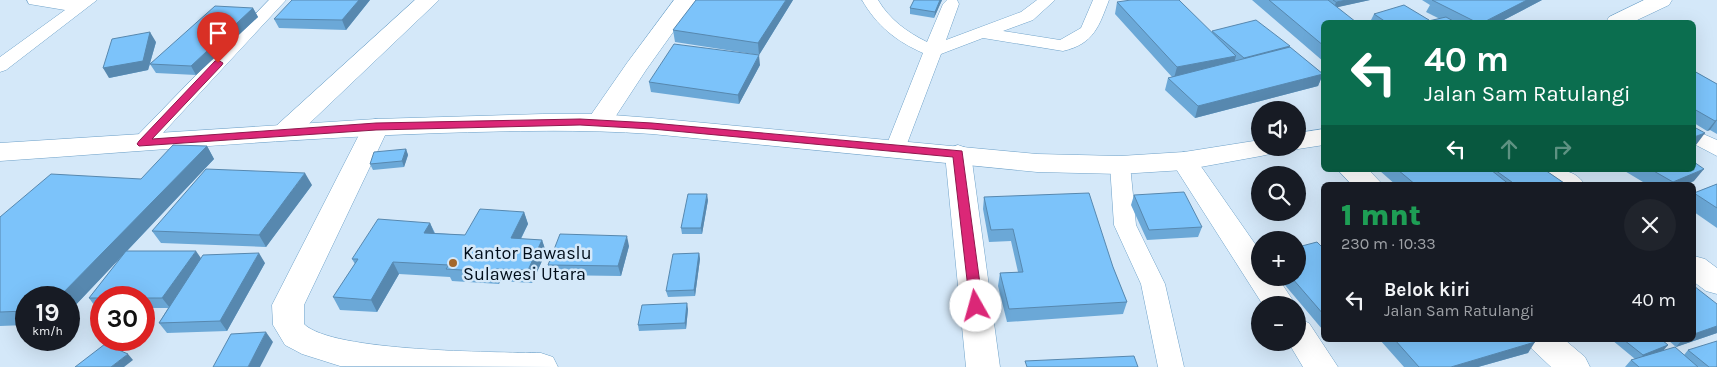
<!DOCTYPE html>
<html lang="id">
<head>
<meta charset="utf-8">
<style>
  body { margin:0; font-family:Karla,sans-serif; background:#20242c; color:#f1f3f6; height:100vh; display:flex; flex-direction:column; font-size:19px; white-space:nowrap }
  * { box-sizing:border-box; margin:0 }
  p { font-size:16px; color:#9ea1a6 }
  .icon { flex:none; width:28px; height:28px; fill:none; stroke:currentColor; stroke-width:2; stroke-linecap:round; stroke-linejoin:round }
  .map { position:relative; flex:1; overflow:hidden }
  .sheet { position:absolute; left:1321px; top:182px; width:375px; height:160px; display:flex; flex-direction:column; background:#171b24; border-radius:8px; box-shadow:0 5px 20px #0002 }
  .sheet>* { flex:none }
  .top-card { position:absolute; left:1321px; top:20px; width:375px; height:152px; border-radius:8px; box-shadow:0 5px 20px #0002; background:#0b6e4f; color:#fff; overflow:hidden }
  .fabs { position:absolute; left:1251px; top:101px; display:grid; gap:10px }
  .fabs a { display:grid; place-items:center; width:55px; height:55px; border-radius:50%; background:#171b24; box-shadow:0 5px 20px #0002; font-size:25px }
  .speed { position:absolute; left:15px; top:286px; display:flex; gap:10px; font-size:25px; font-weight:700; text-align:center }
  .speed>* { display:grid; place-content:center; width:65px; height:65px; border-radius:50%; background:#171b24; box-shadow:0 5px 20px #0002; line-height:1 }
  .speed small { font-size:12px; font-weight:400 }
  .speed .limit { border:8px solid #d22; background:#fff; color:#111 }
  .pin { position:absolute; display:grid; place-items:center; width:42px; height:42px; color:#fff; margin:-51px -21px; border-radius:50% 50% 50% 0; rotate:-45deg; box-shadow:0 0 5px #0007 }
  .pin .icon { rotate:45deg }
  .me { position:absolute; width:55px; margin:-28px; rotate:353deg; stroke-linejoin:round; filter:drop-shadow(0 0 4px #0008) }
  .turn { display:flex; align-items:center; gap:18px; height:105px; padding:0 20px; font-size:22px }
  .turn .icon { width:65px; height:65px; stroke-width:2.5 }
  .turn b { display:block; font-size:35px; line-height:42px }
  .lanes { display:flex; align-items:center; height:48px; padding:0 20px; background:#0003; justify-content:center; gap:25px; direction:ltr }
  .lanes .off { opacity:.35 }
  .round { display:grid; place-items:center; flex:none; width:52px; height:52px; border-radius:26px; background:#20242c }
  .headline { display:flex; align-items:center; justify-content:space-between; height:85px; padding:0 20px }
  h1 { font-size:30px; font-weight:800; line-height:38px; color:#1e9e55 }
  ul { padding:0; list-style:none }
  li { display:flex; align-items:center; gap:15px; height:65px; padding:0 20px }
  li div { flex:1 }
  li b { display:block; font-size:19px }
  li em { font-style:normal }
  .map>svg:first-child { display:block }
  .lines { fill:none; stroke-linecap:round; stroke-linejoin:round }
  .service-casing { stroke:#6fa2c9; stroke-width:1 }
  .minor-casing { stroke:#6fa2c9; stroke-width:1 }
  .tertiary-casing { stroke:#6fa2c9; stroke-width:1 }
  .trunk-casing { stroke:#6fa2c9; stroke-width:1 }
  .service { fill:#fff; fill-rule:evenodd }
  .minor { fill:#fff; fill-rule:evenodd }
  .tertiary { fill:#fff; fill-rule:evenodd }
  .trunk { fill:#fff; fill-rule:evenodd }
  .wall { fill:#6ba8d7 }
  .shaded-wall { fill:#5788af }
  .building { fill:#7cc3fa; stroke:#5788af }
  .route { fill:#db2777; stroke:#8e194d }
  .poi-dot { fill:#a4672a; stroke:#d4e8f9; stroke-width:2 }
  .labels { text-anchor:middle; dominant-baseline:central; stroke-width:5; stroke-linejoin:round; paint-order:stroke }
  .poi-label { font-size:18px; fill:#000d1a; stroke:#d4e8f9; text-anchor:start }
</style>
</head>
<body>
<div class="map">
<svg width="1717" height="367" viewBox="0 0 1717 367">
  <rect width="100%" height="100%" fill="#d4e8f9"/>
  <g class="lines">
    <!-- service casing -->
    <g class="service-casing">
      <path id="service" d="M27,0H97L6,70L0,72V57L65,10L29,4Z
        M269,0H286L149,148L142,149L135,148L132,143L135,138Z
        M862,0H878C890,20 907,32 927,42L943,4L947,0H957L959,4L946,40L1021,12L1037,0H1055L1033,20L1003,31L1060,40L1081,28L1093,0H1109C1099,26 1094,44 1063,51L983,38L941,54L905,149L902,154L895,156L888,154L885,149L923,53C896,41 877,26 862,0Z
        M1694,130L1717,140V156L1694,144Z
        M1120,158L1127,160L1130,165L1136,225L1165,284L1184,367H1158L1141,284L1114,225L1110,165L1113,160Z"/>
    </g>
    <!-- minor casing -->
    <g class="minor-casing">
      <path id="minor" d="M415,0H439L294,138L285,140L276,138L272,132L276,126Z
        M674,0H696L646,70L608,128L599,130L590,128L586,122L627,63Z
        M376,119L385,121L389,127L304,305V324C332,352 496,352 541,353L553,357L558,367L340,366L302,354L285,345L273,325L272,305L363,127L367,121Z
        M958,145L967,148L971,154L1000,367H966L945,154L949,148Z
        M1184,152L1193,155L1260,251V278H1278L1296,305H1263L1171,161L1175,155Z
        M1338,170H1369L1383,185H1352Z
        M1298,319L1309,323L1338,367H1303L1288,342H1298Z
        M1527,340H1565L1585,357L1590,367H1551L1532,349Z"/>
    </g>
    <!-- tertiary casing -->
    <g class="tertiary-casing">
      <path id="tertiary" d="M1534,170C1554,170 1573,166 1585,185C1565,185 1546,189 1534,170Z
        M1694,256L1705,259L1717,268V294L1706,291L1694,282Z"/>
    </g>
    <!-- trunk casing -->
    <g class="trunk-casing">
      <path id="trunk" d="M1644,0H1672L1669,5L1633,22H1606L1609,17Z
        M543,114H599L652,118L1037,154L1120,156L1184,152L1260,140V148H1274L1270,154L1261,156L1184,170L1120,174L1037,172L652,134C581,129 512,131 441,133C294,138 147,151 0,161V143L376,119Z
        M1324,129V145L1298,149L1291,148H1298V133Z"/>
    </g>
    <!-- service -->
    <use href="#service" class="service"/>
    <!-- minor -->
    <use href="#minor" class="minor"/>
    <!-- tertiary -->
    <use href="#tertiary" class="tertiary"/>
    <!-- trunk -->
    <use href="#trunk" class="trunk"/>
  </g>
  <!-- wall -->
  <path class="wall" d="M370,0L346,30L279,28L274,19Z
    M793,0L759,55L675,42L673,30Z
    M914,0H942L934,18L910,14V8Z
    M1252,0H1370L1337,7L1324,22V62Z
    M1422,0H1542L1500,22H1376L1371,20L1374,14L1429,20L1428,21L1440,19L1426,12L1430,5Z
    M1117,2L1212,32L1290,48L1323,74L1318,86L1195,118L1165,90L1168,78L1172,77L1115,14Z
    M253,8L258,17L196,75L156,73L150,64L148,70L109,78L156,42L150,63Z
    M760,65L739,104L651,92L649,82Z
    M1694,71L1717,84V134L1710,130L1707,131L1694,123Z
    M207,146L214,159L127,251L201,258L265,263L227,331L167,333L159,323L168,308H144V298H101V309H97L89,298L122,256L69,312V298H26V325L0,326V217L141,179Z
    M406,149L408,155L404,167L373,170L370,164Z
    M1381,170H1545L1567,185H1396L1380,171Z
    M1623,170H1694V181L1685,185H1648Z
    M1717,184V228L1694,212V193Z
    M312,185L266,247L161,243L152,231Z
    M1134,195L1202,227L1198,237L1147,240L1131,205Z
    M984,197L1113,267L1127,302L1123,314L1007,322L998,286L1000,273L1018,272L1011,241L989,242L983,209Z
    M708,200L702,234H682L681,228Z
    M524,212L528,224L521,239L542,240L546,252L532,283L500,281L499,284L452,281L450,277L399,274L377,312L340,310L333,297L355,264L352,259L430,223L435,233L465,235Z
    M629,246L621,276L552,275L548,265Z
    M1324,249V329H1322L1279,278H1298Z
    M699,253L700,259L695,296L668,297L666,291Z
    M1717,304V333L1676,347L1668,340H1694Z
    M688,309L686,329L639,331L638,325Z
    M1380,340H1533L1528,353L1478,367H1404Z
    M1612,340H1662L1668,345L1663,350L1684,355L1688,350L1717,367H1625L1631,360L1635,359Z"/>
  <!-- shaded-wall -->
  <path class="shaded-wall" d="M359,0H370L346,30L342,20Z
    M786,0H793L759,55L758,43Z
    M940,0H942L934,18L935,12Z
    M1347,0H1370L1334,8L1336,2Z
    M1527,0H1542L1500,22H1484Z
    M253,8L258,17L196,75L191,66Z
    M150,32L156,42L148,70L109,78L103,68Z
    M1290,46L1287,55L1241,68L1244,58Z
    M759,55L760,65L739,104L738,95Z
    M1236,56L1233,67L1174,78L1177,67Z
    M1323,74L1318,86L1195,118L1198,106Z
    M1717,120L1710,130L1707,131L1715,121Z
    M1705,133L1696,145L1694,146V137Z
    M207,146L214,159L69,312V298H58Z
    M406,149L408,155L404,167L402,161Z
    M1704,169L1694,181L1685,185H1670L1673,182Z
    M305,173L312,185L266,247L259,235Z
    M707,194L708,200L702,234L701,228Z
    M524,212L528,224L515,250L511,238Z
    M430,223L435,235L424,233Z
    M627,236L629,246L621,276L618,266Z
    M542,240L546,252L532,283L528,270Z
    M196,251L203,261L170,308L162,298Z
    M259,253L265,263L227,331L220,321Z
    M699,253L700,259L695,296L694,290Z
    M393,262L399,274L377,312L371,300Z
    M496,269L500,281L499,284L494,272Z
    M687,303L688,309L686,329L685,323Z
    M1717,326V333L1676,347L1682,340H1694V334Z
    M266,332L273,342L260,367H248Z
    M1535,342L1528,353L1478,367H1451Z
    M1668,345L1663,351L1638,361L1643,355Z
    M128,354L133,360L124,367H111Z"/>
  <!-- building -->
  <path class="building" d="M292,0H359L342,20L274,19Z
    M696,0H786L758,43L673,30Z
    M914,0H940L935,12L910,8Z
    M1131,0H1179L1236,56L1177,67L1117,2Z
    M1269,0H1328L1356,22H1324V46Z
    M1333,0H1347L1336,2Z
    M1432,0H1527L1484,22H1476Z
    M1404,5L1429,20L1422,22H1386L1374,14Z
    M215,6L253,8L191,66L150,64Z
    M1446,17L1455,22H1424Z
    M1256,20L1290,46L1244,58L1212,31Z
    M150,32L143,61L103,68L112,39Z
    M674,44L759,55L738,95L649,82Z
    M1290,47L1323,74L1198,106L1168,78Z
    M1694,71L1717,84V120L1715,121L1694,109Z
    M1694,127L1705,133L1694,137Z
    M173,145L207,146L58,298H26V311L0,312V217L51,174L141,179Z
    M406,149L402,161L370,164L374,152Z
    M1694,162L1704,169L1673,182L1652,170H1694Z
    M206,169L305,173L259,235L152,231Z
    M1398,170H1491L1510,185H1416Z
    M1495,170H1545L1567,185H1516Z
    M1717,184V208L1694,193Z
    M1184,192L1202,227L1149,230L1134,195Z
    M1089,193L1113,267L1127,302L1009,309L1000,273L1023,272L1013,229L991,230L984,197Z
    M688,194H707L701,228H681Z
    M480,209L524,212L511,238L542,240L528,270L496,269L494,272L446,269L449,265L393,262L371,300L333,297L358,259H352L378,219L430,223L424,233L465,235Z
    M560,234L627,236L618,266L548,265Z
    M1317,242L1324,249V315L1292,278H1298V247Z
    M126,251H196L162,298H89Z
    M259,253L220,321L159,323L203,255Z
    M699,253L694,290L666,291L673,254Z
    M1694,286L1717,304V326L1694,334Z
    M687,303L685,323L638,325L642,305Z
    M266,332L248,367H213L231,334Z
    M1395,340H1533L1535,342L1451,367H1419Z
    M1624,340H1662L1668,345L1643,355Z
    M1717,341V367H1709L1688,350Z
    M105,344L128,354L111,367H75Z
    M1675,347L1698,367H1639L1631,360Z
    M1134,356L1138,367H1027L1025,361Z"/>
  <!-- route -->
  <path class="route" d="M218,60L223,63L222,65L152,139L376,123L580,119L652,123L962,151L983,306L981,309H972L970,306L953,157L652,129L580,125L376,130L139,146L137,144L139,141L215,61Z"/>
  <!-- markers -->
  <circle class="poi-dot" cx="453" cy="263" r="5"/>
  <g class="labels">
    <!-- poi labels -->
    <g class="poi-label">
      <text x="463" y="253">Kantor Bawaslu<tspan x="463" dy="21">Sulawesi Utara</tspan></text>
    </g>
  </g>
</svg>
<div class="fabs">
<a><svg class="icon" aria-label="sound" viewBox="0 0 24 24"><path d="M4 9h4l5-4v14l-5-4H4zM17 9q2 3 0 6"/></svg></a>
<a><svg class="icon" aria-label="search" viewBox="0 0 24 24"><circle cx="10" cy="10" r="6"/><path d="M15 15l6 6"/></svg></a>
<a>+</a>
<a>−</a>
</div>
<div class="speed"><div>19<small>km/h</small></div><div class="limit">30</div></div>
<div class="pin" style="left:218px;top:63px;background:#d93025"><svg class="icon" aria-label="arrive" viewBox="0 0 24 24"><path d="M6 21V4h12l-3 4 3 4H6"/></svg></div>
<svg class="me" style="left:976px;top:306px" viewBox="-20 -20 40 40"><circle r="19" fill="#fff"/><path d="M0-13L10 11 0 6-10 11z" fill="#db2777"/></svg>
<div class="top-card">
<div class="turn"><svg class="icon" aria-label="left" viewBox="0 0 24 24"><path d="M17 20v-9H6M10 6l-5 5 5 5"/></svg><div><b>40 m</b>Jalan Sam Ratulangi</div></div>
<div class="lanes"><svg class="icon" aria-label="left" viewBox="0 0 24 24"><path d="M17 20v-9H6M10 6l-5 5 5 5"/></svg><svg class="icon off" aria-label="ahead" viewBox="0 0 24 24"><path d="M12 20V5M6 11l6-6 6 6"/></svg><svg class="icon off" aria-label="right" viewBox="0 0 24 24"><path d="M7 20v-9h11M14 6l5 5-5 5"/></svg></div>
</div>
<section class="sheet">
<div class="headline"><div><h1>1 mnt</h1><p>230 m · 10:33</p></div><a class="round"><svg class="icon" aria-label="close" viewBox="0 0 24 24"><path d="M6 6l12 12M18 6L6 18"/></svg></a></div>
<ul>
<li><svg class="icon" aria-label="left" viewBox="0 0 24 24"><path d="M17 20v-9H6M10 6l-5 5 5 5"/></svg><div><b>Belok kiri</b><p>Jalan Sam Ratulangi</p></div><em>40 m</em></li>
</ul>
</section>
</div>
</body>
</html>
